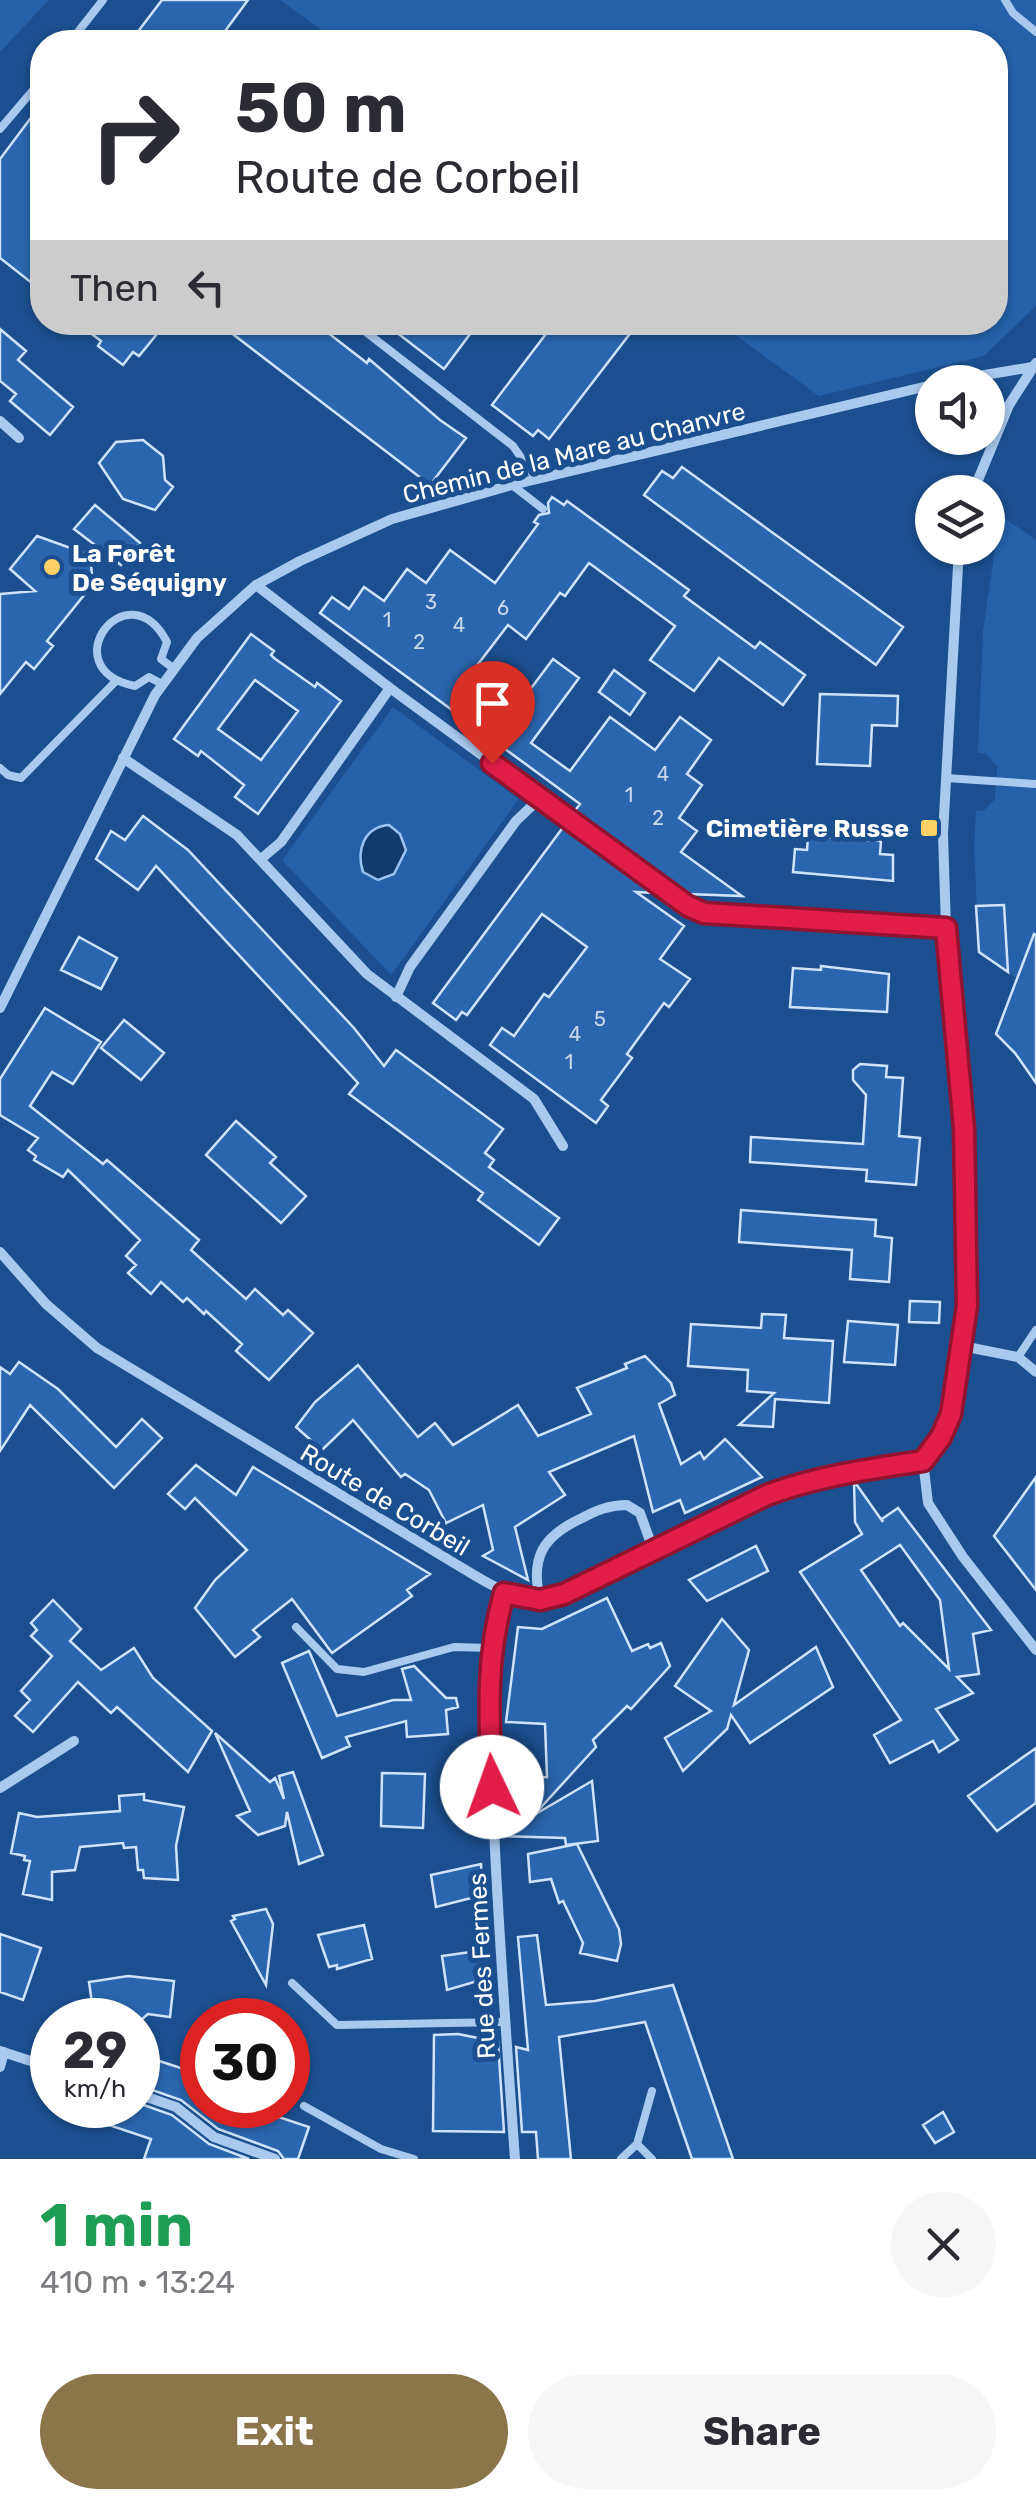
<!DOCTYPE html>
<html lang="en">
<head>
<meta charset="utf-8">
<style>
  body { margin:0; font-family:Rubik,sans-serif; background:#f7f7f7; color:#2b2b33; height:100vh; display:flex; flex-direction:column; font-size:38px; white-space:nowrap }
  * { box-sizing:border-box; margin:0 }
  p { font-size:32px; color:#7c7c81 }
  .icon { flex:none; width:55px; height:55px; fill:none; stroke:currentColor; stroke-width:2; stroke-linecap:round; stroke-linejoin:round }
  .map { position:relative; height:2159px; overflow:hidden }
  .details { display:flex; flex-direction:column; background:#fff; flex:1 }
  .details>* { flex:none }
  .top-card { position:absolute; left:30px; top:30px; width:978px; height:305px; border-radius:40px; box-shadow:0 2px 8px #0004; background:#fff; color:#2b2b33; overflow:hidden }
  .buttons { position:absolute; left:915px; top:365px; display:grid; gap:20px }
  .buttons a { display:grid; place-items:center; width:90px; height:90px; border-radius:50%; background:#fff; box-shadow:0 2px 8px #0004; font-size:50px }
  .speed { position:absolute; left:30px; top:1998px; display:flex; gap:20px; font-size:50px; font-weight:700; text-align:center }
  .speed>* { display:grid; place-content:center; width:130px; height:130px; border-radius:50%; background:#fff; box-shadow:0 2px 8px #0004; line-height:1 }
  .speed small { font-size:25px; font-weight:400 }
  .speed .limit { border:15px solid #d22; background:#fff; color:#111 }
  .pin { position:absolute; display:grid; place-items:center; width:85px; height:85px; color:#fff; margin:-102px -42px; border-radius:50% 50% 50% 0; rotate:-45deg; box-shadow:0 0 10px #0007 }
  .pin .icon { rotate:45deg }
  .me { position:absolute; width:110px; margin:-55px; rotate:357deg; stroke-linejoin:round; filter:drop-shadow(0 0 8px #0008) }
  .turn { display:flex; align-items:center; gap:35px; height:210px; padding:0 40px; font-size:45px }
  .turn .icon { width:130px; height:130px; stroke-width:2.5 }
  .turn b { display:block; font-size:70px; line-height:85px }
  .then { display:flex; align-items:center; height:95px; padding:0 40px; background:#0003; gap:20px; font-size:38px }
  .round { display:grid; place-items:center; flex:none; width:105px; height:105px; border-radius:52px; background:#f7f7f7 }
  .summary { display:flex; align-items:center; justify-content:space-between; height:170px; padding:0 40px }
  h1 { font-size:60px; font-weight:700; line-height:75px; color:#1e9e55 }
  .cta { display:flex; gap:20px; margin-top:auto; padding:20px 40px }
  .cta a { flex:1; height:115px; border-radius:60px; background:#8a764a; color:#fff; font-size:40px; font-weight:700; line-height:115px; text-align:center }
  .cta a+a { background:#f7f7f7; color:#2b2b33 }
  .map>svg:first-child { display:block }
  .green { fill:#2461a8 }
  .water { fill:#123a6d; stroke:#9cc4f0; stroke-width:2.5 }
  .building { fill:#2a66ad; stroke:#cfe3fa; stroke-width:2.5; fill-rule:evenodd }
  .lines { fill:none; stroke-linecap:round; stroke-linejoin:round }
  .lane { stroke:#a9c9ee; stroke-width:8 }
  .street { stroke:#a9c9ee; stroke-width:10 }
  .route-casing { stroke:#92132f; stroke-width:25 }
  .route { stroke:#e11d48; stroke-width:18 }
  .poi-dot { fill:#ffd166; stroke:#1b4f8f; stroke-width:4 }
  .labels { text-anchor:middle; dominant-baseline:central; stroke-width:10; stroke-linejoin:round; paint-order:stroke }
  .number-label { font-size:20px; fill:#cad9ea }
  .street-label { font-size:25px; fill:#fff; stroke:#1b4f8f }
  .poi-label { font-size:25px; font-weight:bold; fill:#fff; stroke:#1b4f8f; text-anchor:start }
</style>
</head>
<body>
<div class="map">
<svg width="1036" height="2159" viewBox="0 0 1036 2159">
  <rect width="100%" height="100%" fill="#1b4f8f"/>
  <!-- green -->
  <path class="green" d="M0,0H49L0,52Z
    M280,0H1036V306L984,356L819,396L719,323L995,322V42H338Z
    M1000,515L1036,540V992L979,952L974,848L976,811L984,810L995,799L997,766L985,753H978L983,631Z
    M393,707L519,799L391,975L282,860Z"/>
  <!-- water -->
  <path class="water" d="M389,825L400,834L406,850L394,874L378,880L363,872C356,850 364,827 389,825Z"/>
  <!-- building -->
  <path class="building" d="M162,0H248L217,42H130Z
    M42,103V291L0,258V159Z
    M76,322H142L157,334L139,356L133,352L123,365L98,346L101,341Z
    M217,322H314L367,363L369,359L440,420L466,438L430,485Z
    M383,322H479L444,369Z
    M555,322H639L549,439L538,430L533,436L492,405Z
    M0,329L26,351L18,360L73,407L50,435L10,401L16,394L0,381Z
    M143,440L163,456L165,480L173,487L155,510L123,499L99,463L116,442Z
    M682,467L903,627L876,665L644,495L662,471L673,478Z
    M552,497L564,505L567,501L689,590L684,596L755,648L760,642L805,675L783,705L719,658L694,691L650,660L675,626L589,563L565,596L560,593L526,639L508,625L459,689L505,723L553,659L579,678L531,743L570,771L610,717L655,750L680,717L711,740L687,774L702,785L679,818L697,831L681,852L742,896L687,894L574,812L580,804L320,613L332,597L349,609L364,587L384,601L407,569L426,583L450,550L495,583L538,524L534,522L539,515L549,513L548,503Z
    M95,505L140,543L121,565L74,529Z
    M37,536L90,555L93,584L47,641L53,646L34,669L26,662L0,694V594L35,591L10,569Z
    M251,634L274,651L271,655L274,658L315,687L317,683L341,701L258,814L235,797L244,785L201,751L198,756L174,739ZM255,680L298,711L261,760L218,729Z
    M614,670L645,693L630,715L599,692Z
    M820,694L898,696L897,726L872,725L870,766L817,764Z
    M143,816L188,850L354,1028L384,1066L396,1050L503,1129L485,1153L494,1160L489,1167L559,1218L539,1245L478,1200L483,1193L349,1094L358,1083L156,866L138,890L96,859L111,831L125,840Z
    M564,826L655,893L636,892L684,926L660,959L690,979L669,1007L664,1003L627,1054L632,1058L601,1100L608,1106L596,1123L490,1045L502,1028L514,1036L544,994L549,997L587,947L542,914L467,1015L462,1012L456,1020L433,1003Z
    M808,836L881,841L880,854L893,855V881L793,872L795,849L807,850Z
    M1004,905L1008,972L979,952L976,906Z
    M1034,934L1036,935V1083L1015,1053L996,1034Z
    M79,937L117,958L101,989L61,970Z
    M821,966L889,974L887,1012L790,1007L793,968L821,970Z
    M45,1008L101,1042L73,1084L52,1072L30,1106L103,1164L107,1160L199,1240L191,1250L246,1299L255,1289L283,1315L288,1310L313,1333L269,1380L236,1351L242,1344L206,1311L204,1314L187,1298L183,1302L161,1282L151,1294L128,1273L136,1265L126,1256L140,1240L68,1170L63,1177L34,1160L36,1156L28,1150L38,1138L0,1115V1079Z
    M124,1020L164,1053L141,1080L101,1048Z
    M860,1064L887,1066L886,1077L903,1078L899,1136L920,1138L916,1185L866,1181L867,1170L750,1162L751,1137L863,1144L866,1095L853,1080V1070Z
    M236,1121L276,1157L270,1163L306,1196L281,1223L206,1155Z
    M741,1210L876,1220L875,1236L892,1238L889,1282L850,1279L852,1250L739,1242Z
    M910,1301L940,1302L939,1323L909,1322Z
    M762,1314L786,1315L784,1338L833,1341L829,1403L775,1399L773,1427L739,1425L774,1393L747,1391L748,1370L688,1366L691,1324L761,1328Z
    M848,1321L898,1325L895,1365L844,1362Z
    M645,1356L671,1383L675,1395L659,1404L681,1464L700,1452L704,1459L725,1439L762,1477L685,1513L680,1500L653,1512L634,1436L549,1472L565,1495L515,1527L528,1580L483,1556L493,1550L483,1505L446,1523L429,1490L405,1474L401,1477L353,1420L322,1450L296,1427L315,1402L358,1365L418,1437L435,1423L453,1445L518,1405L538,1436L591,1414L577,1388L627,1368L625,1364Z
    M19,1362L58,1389L116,1447L142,1419L162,1438L114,1488L30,1405L0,1451V1367L10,1374Z
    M196,1465L236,1495L253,1467L430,1574L407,1590L412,1596L332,1653L292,1599L253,1630L260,1637L235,1657L195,1608L215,1580L247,1550L195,1498L185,1509L168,1494Z
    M1036,1477V1590L994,1536Z
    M854,1481L883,1522L882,1519L898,1508L991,1630L973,1634L979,1674L957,1677L973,1693L936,1709L958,1740L939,1752L933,1741L890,1763L874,1735L901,1720L800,1572L862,1534L855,1522ZM900,1545L940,1600L949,1669L903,1623L900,1626L861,1570Z
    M756,1546L768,1571L707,1601L689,1580Z
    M607,1598L632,1651L648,1644L650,1648L661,1643L670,1666L631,1709L627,1706L593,1740L596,1747L534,1815L592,1781L598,1841L566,1845L565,1838L503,1836V1833L511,1828L509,1793L534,1790L533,1778L547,1777L545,1724L506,1722L518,1627L542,1629Z
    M53,1600L81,1629L70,1641L101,1670L134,1648L153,1678L212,1731L188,1772L117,1707L111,1713L78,1682L33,1732L15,1716L30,1700L21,1691L52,1656L31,1636L37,1630L31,1623Z
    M722,1619L749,1650L734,1705L816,1647L833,1687L750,1743L731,1715L727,1729L683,1771L665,1738L711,1711L675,1686Z
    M309,1651L337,1716L393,1700H411L402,1669L414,1666L446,1698H456L458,1707L446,1710L448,1734L407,1737L406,1721L346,1737L350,1746L322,1758L282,1663Z
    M215,1733L270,1782L275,1778L284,1799L279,1776L293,1772L323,1855L299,1864L287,1812L285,1826L258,1835L237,1816L250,1811Z
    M1036,1748V1803L997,1831L968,1796Z
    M382,1773L425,1774L423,1828L381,1826Z
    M144,1794V1800L184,1807L176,1846L178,1880L144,1878L143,1870H138L136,1847L124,1848L123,1843L80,1847L75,1870L52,1872V1900L23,1894L30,1861L24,1860L25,1856L11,1853L19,1813L37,1817L120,1811L119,1796Z
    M577,1844L619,1929L621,1944L617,1961L580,1953L583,1943L563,1901L559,1903L551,1879L530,1882L528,1854Z
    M481,1864L483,1895L436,1907L431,1875Z
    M266,1909L273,1924L266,1985L231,1921L235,1919L233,1916Z
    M364,1925L372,1959L337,1969V1965L329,1967L318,1935Z
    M0,1934L41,1948L23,2000L0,1992Z
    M537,1935L546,2005L595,2001L673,1985L733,2159H692L645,2022L559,2037L571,2159H538L536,2132H522L516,2047L528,2050L518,1937Z
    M485,1950L488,1978L447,1990L442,1956Z
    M128,1976L174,1981L170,2017L148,2014L141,2020H119L116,2013L94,2017L89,1982Z
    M458,2034L498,2042L504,2132L433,2131L434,2035Z
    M138,2054L202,2075V2105H242L309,2127L298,2159H284L278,2151L218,2129L181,2100L138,2085Z
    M138,2103L172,2115L209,2144L249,2159H144L151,2139L61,2109L62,2105Z
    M943,2112L954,2132L935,2143L923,2125Z"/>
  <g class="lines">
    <!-- lane -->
    <path class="lane" d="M1005,0L1013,13L1036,32
      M70,42L103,0
      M0,129L40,82L42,84
      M353,322L513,446L536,479
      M512,485L543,509
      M162,684L149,677L135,686C51,669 127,567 167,642L161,659L173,668
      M0,768L8,775L21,778L115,682
      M946,778L1036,784
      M1018,1357L1036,1330
      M296,1627L337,1669L364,1672L454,1647L491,1648
      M292,1983L337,2025L505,2022
      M304,2106L381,2149L414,2159
      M637,2144L652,2159
      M621,2159L637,2144L652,2091"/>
    <!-- street -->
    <path class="street" d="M943,382L1032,367
      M0,421L19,438
      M973,492L1009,405L1036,363
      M256,585L390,688L688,906L722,916L946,928
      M123,758L237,835L367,974L534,1099L563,1146
      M261,859L281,842L390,688
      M396,997L410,967L516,821L540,798
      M0,1008L155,695L197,638L256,585L300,561L392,519L512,485L932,385
      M0,1252L46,1304L97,1348L474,1575C504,1593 528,1606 563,1595L767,1495C818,1475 869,1469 923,1461
      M962,1346L1018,1357L1036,1372
      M923,1461L941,1437L951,1414L967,1306L964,1128L946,928L943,834L959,548
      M923,1461L928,1503L963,1557L1036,1650
      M504,1593C481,1672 491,1748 494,1829C499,1939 507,2049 515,2159
      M540,1600C530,1557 543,1536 582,1518C597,1510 610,1505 627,1505L640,1513L654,1552
      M0,1788L74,1741
      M0,2051L52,2068
      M0,2067L4,2052
      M138,2094L176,2107L214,2137L275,2159"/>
  </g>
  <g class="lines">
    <!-- route casing -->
    <g class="route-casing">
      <path id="route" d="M492,763L688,906L704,913L946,928L964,1128L967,1306L951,1414L941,1437L923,1461C869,1469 818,1476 767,1495L564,1594L540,1600L504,1593C485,1660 489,1718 492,1787"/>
    </g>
    <!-- route -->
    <use href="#route" class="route"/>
  </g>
  <!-- markers -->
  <g class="poi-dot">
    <circle cx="52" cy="567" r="10"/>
    <rect x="919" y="818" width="20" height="20" rx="5"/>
  </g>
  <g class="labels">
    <!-- number labels -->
    <g class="number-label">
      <text x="431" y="602">3</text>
      <text x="503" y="608">6</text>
      <text x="387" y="620">1</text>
      <text x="459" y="625">4</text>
      <text x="419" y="642">2</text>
      <text x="663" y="774">4</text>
      <text x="629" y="795">1</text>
      <text x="658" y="818">2</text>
      <text x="600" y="1019">5</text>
      <text x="575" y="1034">4</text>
      <text x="569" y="1062">1</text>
    </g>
    <!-- street labels -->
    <g class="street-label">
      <text transform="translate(574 453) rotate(-14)">Chemin de la Mare au Chanvre</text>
      <text transform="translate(385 1500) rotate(31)">Route de Corbeil</text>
      <text transform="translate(482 1966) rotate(-93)">Rue des Fermes</text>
    </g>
    <!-- poi labels -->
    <g class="poi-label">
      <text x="72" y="553">La Forêt<tspan x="72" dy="29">De Séquigny</tspan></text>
      <text x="909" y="828" text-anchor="end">Cimetière Russe</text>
    </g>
  </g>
</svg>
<div class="buttons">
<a><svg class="icon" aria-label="sound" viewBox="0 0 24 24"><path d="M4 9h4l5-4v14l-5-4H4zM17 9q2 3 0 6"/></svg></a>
<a><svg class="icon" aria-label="layers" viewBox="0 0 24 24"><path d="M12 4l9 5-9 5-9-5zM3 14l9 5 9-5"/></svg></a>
</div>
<div class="speed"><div>29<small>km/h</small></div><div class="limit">30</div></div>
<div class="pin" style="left:492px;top:763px;background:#d93025"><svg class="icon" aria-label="arrive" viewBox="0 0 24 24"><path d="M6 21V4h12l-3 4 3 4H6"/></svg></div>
<svg class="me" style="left:492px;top:1787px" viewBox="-20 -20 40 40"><circle r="19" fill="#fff"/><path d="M0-13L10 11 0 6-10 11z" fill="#e11d48"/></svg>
<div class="top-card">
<div class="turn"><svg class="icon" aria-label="right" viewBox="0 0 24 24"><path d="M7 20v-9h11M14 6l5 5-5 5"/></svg><div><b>50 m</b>Route de Corbeil</div></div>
<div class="then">Then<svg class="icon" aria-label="left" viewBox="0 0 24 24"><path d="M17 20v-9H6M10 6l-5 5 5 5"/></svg></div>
</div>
</div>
<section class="details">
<div class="summary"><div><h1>1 min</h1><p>410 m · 13:24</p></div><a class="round"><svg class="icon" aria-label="close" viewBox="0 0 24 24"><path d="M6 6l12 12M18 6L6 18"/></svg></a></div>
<div class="cta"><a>Exit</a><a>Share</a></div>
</section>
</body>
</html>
